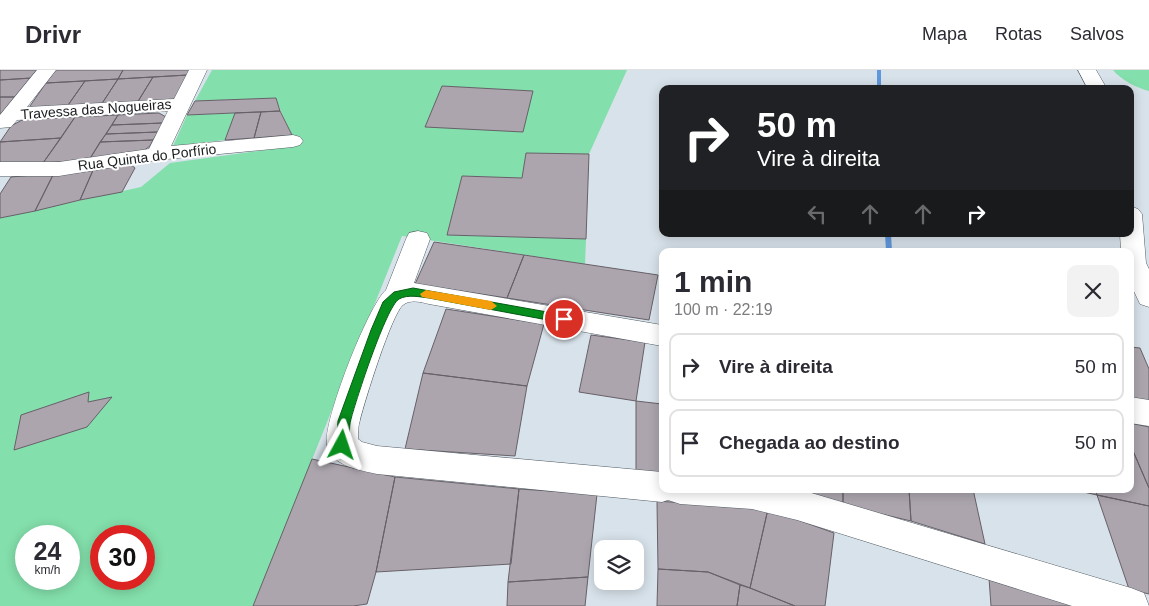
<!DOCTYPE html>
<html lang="pt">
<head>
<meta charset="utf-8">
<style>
  body { margin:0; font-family:Arial,sans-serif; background:#f2f2f3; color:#2b2b33; height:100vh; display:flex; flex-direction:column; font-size:19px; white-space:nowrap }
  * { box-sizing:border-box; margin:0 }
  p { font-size:16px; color:#7c7c81 }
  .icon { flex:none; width:28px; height:28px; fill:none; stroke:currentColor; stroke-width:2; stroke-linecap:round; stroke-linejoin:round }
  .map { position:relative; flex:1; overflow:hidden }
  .sheet { position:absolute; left:659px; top:178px; width:475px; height:245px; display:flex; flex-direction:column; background:#fff; border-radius:10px; box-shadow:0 2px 12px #0003 }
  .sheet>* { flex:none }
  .hud { position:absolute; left:659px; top:15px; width:475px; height:152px; border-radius:10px; box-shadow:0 2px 12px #0003; background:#202124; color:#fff; overflow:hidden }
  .fabs { position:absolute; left:594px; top:470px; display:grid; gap:10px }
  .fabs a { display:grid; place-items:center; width:50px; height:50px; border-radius:10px; background:#fff; box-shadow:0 2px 12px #0003; font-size:25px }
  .speed { position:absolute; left:15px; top:455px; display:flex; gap:10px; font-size:25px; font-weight:700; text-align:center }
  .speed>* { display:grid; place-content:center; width:65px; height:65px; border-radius:50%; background:#fff; box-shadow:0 2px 12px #0003; line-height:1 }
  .speed small { font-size:12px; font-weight:400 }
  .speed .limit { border:8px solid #d22; background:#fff; color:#111 }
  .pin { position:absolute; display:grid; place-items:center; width:42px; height:42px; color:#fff; margin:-21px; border:2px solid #fff; border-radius:50%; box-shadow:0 1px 5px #0007 }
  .me { position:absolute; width:55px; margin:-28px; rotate:5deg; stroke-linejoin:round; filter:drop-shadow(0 0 4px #0008) }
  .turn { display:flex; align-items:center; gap:18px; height:105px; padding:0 15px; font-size:22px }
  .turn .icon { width:65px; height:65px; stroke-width:2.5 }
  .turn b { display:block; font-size:35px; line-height:42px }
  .lanes { display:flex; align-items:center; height:48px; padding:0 15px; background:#0003; justify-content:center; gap:25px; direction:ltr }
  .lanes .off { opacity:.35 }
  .round { display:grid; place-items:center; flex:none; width:52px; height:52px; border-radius:10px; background:#f2f2f3 }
  .head { display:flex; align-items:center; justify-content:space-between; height:85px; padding:0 15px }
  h1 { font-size:30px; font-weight:600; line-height:38px }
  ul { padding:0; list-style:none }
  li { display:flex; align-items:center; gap:15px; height:68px; margin:0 10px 8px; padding:0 5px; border:2px solid #e1e1e2; border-radius:10px }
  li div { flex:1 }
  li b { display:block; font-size:19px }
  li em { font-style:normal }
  header { display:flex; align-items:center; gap:30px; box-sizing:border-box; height:70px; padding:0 25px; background:#fff; border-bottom:1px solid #e1e1e2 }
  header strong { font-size:24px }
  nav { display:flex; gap:28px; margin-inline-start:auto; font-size:18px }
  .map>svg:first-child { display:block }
  .green { fill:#83dfab; fill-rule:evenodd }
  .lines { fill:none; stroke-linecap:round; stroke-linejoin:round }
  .stream { fill:#6097dc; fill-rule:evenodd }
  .building { fill:#aca5ae; stroke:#676069 }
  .minor-casing { stroke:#555e65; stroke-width:1 }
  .minor { fill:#fff; fill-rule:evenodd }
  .route { fill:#078e1d; stroke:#055c13 }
  .slow { fill:#f59e0b }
  .labels { text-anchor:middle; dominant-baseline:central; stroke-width:4; stroke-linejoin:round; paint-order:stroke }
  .far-street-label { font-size:14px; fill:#191c1f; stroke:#fff }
</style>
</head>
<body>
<header>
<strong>Drivr</strong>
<nav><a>Mapa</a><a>Rotas</a><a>Salvos</a></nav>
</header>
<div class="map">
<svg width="1149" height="536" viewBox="0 0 1149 536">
  <rect width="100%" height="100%" fill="#d8e2ea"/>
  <!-- green -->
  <path class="green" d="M212,0H627L589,84L526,83L522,108L462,106L447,165L586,169L585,194L402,166L253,536H0V148L141,117L170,93L295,76C291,59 281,45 276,28L195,31ZM26,466H69V509H26ZM101,466H144V509H101Z
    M1113,0H1149V21C1137,18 1121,10 1113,0Z
    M235,43L225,70L173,76L187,45Z"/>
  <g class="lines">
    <!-- stream -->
    <path class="stream" d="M877,0H881V16L879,17L877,16Z
      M885,164H891L892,181H886Z"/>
  </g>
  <!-- building -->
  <path class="building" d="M0,0H38L32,8L0,10Z
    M56,0H123L118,9L46,13Z
    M123,0H191L188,5L118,9Z
    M188,5L177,28L171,31L137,33L153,7Z
    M153,7L137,33L101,35L118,9Z
    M32,8L17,27H0V10Z
    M118,9L101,35L66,38L85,11Z
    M85,11L66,38L36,39L30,36L46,13Z
    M442,16L533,21L523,62L425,57Z
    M0,27H17L0,46Z
    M276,28L280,41L187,45L195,31Z
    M280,41L292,65L254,68L261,42Z
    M261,42L254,68L225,70L235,43Z
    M159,43L166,47L163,53L112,55L118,45Z
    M118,45L89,90L43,93L75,47Z
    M75,47L61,68L0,72L11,56L22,50Z
    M163,53L158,62L106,64L112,55Z
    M158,62L153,70L100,72L106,64Z
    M61,68L43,93L0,95V72Z
    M153,70L150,76L143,81L89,90L100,72Z
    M526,83L589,84L586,169L447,165L462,106L522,108Z
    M130,94L135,98L122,122L80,130L94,98Z
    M94,98L80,130L35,141L54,103Z
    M54,103L35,141L0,148V124L11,107Z
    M434,172L524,185L507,228L415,214Z
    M524,185L658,205L649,250L507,228Z
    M446,239L544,254L527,316L423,303Z
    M591,265L645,272L636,331L579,322Z
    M1130,277L1140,278L1149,299V334L1130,331Z
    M423,303L527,316L515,386L405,379Z
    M89,322L88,332L112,327L87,357L14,380L21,345Z
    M636,331L662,334V404L636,403Z
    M1130,353L1149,357V418L1130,374Z
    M1130,374L1149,418V436L1097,425L1095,419H1130Z
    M312,389L395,407L376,502L367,534L353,536H253Z
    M395,407L519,419L511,494L376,502Z
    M519,419L597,424L588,507L508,512Z
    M786,419H843V435Z
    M843,419H909L911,451L843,435Z
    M909,419H973L985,474L911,451Z
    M1070,419H1095L1097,425Z
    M1097,425L1149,436V524L1129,519Z
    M657,431L768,439L750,518L708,502L658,499Z
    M768,439L834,463L825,536H795L750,518Z
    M658,499L708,502L740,515L737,536H657Z
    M588,507L585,536H507L508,512Z
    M989,508L1076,536H991Z
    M740,515L750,518L795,536H737Z"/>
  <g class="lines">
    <!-- minor casing -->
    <g class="minor-casing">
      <path id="minor" d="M37,0H56L27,37L174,29L189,0H207L171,76L293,65L300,67L303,71L300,75L293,77L157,90L59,106H0V92H59L149,79L168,41L17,50L11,57L0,58V45Z
        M1078,0H1096L1107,19H1088Z
        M1130,136L1138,139L1142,144L1146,193L1149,199V237L1140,234L1130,213V181H1121L1120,164H1130Z
        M418,161L427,163L430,169L414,213L662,255V276L429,234C421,232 410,229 403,235C392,243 364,333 360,350C358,356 358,363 358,369L362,372L377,376L662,402V419H798L1131,518L1144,523L1149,536H1072L797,450L752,439L680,434L668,430L662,432L377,404C360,400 331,396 327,375C322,353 369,234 386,220L406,169L409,163Z
        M1130,327L1149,330V356L1130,353Z"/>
    </g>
    <!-- minor -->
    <use href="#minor" class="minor"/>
  </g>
  <!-- route -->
  <path class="route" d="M413,218L564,245L570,249L564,253L429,228C420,227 408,224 399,229C386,237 356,330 351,349C348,359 351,370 347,379L342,381L337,379L336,375L338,351L371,260L383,232L394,222Z"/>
  <!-- slow -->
  <path class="slow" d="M426,220L491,231L497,236L491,240L422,227L420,224Z"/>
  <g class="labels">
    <!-- far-street labels -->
    <g class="far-street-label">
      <text transform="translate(96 39) rotate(-4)">Travessa das Nogueiras</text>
      <text transform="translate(147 87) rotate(-7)">Rua Quinta do Porfírio</text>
    </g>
  </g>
</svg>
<div class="fabs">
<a><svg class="icon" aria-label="layers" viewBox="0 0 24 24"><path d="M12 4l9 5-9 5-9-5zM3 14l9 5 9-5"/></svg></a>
</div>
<div class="speed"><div>24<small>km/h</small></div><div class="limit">30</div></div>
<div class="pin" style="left:564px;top:249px;background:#d93025"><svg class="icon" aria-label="arrive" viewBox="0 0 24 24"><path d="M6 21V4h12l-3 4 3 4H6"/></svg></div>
<svg class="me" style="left:342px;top:375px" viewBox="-20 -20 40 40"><path d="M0-17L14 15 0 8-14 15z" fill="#078e1d" stroke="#fff" stroke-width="4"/></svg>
<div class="hud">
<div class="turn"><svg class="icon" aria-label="right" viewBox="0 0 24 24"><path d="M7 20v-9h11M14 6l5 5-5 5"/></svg><div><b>50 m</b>Vire à direita</div></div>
<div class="lanes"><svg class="icon off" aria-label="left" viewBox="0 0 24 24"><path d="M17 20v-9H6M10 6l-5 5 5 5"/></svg><svg class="icon off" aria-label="ahead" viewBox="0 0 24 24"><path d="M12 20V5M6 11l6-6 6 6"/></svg><svg class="icon off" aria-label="ahead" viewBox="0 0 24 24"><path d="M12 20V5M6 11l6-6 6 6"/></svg><svg class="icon" aria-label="right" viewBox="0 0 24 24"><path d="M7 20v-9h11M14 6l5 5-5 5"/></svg></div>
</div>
<section class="sheet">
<div class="head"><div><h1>1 min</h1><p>100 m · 22:19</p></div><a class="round"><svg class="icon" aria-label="close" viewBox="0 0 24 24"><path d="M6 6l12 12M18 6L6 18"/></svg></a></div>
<ul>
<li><svg class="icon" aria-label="right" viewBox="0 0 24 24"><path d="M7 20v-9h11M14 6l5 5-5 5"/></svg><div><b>Vire à direita</b></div><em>50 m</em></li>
<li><svg class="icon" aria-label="arrive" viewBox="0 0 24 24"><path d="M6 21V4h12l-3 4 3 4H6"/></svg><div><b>Chegada ao destino</b></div><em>50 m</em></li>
</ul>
</section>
</div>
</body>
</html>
